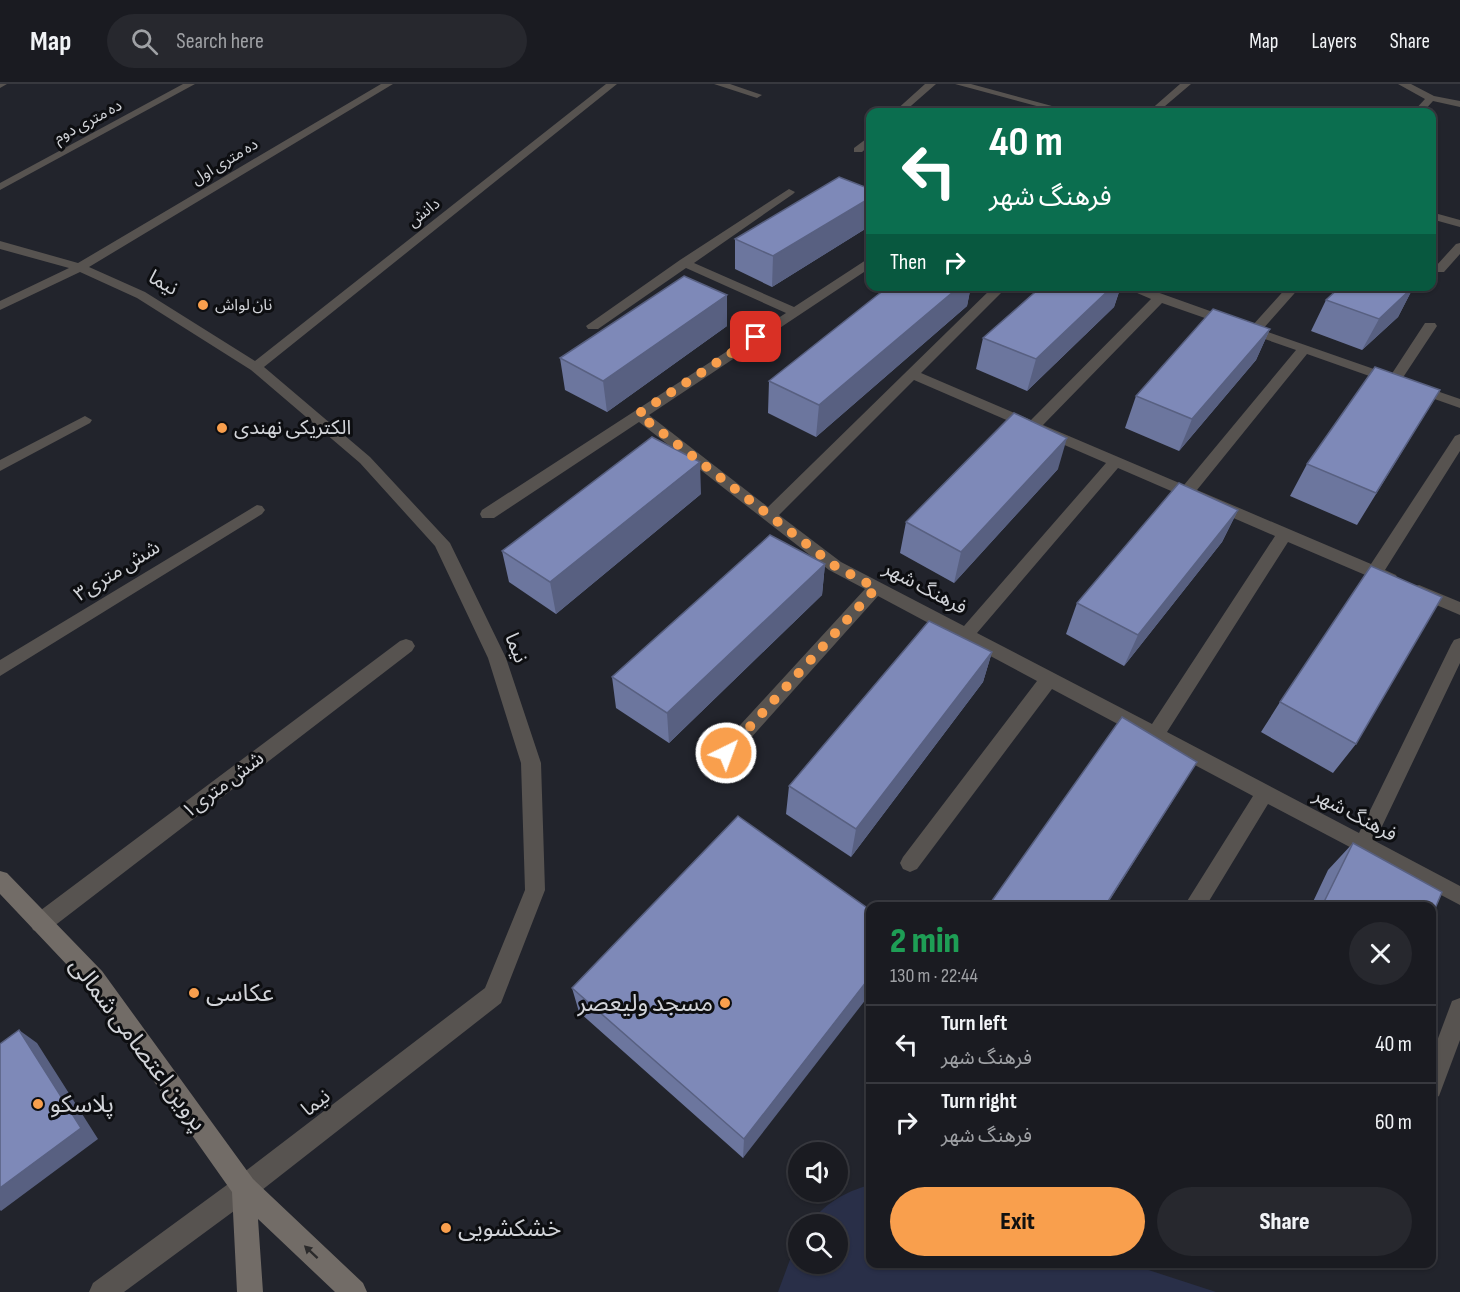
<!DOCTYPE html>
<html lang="en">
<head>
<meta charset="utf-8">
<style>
  body { margin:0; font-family:"Sofia Sans Condensed","Noto Sans Arabic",sans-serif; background:#27282e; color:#f1f3f6; height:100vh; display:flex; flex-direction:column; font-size:22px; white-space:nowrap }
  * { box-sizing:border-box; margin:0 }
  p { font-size:20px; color:#9fa1a5 }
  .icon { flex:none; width:33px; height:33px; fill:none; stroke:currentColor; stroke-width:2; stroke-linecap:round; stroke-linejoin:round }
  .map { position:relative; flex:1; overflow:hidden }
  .sheet { position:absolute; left:866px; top:818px; width:570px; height:366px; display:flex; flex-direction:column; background:#1a1b21; border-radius:12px; box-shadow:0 2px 4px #0004,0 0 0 2px #38393f }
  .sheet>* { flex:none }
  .banner { position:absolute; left:866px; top:24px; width:570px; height:183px; border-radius:12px; box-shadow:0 2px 4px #0004,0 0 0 2px #38393f; background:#0b6e4f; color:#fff; overflow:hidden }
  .controls { position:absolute; left:788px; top:1058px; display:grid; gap:12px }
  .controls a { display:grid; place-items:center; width:60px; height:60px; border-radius:50%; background:#1a1b21; box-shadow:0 2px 4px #0004,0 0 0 2px #38393f; font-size:30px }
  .pin { position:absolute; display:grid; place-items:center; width:51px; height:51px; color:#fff; margin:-26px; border-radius:12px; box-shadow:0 3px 9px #0006 }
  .me { position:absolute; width:66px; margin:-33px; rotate:42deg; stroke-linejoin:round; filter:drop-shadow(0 0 4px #0008) }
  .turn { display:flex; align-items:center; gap:21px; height:126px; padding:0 24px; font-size:27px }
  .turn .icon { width:78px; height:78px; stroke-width:2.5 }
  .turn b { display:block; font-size:42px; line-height:51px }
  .then { display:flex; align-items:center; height:57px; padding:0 24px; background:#0003; gap:12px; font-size:22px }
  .round { display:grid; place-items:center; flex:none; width:63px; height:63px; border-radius:32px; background:#27282e }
  .overview { display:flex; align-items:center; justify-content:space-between; height:102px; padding:0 24px }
  h1 { font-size:36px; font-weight:800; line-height:45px; color:#1e9e55 }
  .primary-button { display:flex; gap:12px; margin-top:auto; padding:12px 24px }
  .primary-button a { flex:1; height:69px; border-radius:36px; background:#f99f4d; color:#111; font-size:24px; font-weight:800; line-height:69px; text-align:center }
  .primary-button a+a { background:#27282e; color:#f1f3f6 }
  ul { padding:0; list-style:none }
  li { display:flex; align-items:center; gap:18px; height:78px; padding:0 24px; border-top:2px solid #38393f }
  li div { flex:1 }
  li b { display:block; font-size:22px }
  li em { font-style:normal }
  header { display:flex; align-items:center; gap:36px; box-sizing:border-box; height:84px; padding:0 30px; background:#1a1b21; border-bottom:2px solid #38393f }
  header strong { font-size:28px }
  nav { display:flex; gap:33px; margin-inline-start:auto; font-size:21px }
  .search { width:420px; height:54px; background:#27282e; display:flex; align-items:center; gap:15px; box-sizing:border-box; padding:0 21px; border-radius:33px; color:#9fa1a5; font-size:22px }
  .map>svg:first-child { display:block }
  .green { fill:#292f48 }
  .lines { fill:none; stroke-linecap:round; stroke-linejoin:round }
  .street { fill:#575350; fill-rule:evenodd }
  .secondary { fill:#726c67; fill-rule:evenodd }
  .wall { fill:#6c769e }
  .shaded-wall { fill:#586081 }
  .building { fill:#7e89b8; stroke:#586081; stroke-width:1.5 }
  .oneway { fill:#2b2a2b }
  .route { stroke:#f99f4d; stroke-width:10; stroke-dasharray:0 18 }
  .poi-dot { fill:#f99f4d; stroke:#0d0e11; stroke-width:2 }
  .labels { text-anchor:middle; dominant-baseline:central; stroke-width:6; stroke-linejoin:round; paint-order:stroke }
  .far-street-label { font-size:16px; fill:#d2d4d9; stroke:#0d0e11 }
  .far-poi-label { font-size:16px; fill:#d2d4d9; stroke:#0d0e11; text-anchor:start }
  .street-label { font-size:20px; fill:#d2d4d9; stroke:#0d0e11 }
  .poi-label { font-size:20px; fill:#d2d4d9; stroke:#0d0e11; text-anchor:start }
  .near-poi-label { font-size:24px; fill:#d2d4d9; stroke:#0d0e11; text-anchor:start }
  .near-street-label { font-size:24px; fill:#d2d4d9; stroke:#0d0e11 }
</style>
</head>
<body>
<header>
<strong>Map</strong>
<div class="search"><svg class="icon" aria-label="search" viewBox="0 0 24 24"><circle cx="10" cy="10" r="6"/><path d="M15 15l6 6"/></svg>Search here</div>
<nav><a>Map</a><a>Layers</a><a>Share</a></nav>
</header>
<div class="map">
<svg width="1460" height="1208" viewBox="0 0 1460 1208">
  <rect width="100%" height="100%" fill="#22242c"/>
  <!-- green -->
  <path class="green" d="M870,1101V1179H1127L1216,1208H778L798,1154V1179H837V1140H809C826,1119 844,1108 870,1101Z"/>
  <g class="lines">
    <!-- street -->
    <path class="street" d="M0,0H7L0,4Z
      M183,0H195L0,106V99Z
      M381,0H393L89,183L145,208L255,277L606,0H617L264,283L370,373L450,459L506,574L541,679L545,806L501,919L253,1113L124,1208H89L93,1199L235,1095L485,904L525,806L521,679L488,574L435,462L360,379L251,286L137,214L80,188L0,226V217L69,184L0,165V157L78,179Z
      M714,0H730L762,11L757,14Z
      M925,0H936L904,28H894Z
      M955,0H971L1074,28H1059Z
      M1180,0H1191L1158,28H1148Z
      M1398,0H1411L1434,12L1460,17V23L1433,17L1423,28H1413L1425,15Z
      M870,52V61L862,68H854V64Z
      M789,105L795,108L793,110L694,179L794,223L866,176L870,175V184L649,331L768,423L994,202H1008L921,289L1031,336L1151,215L1121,202H1140L1252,242L1288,202H1301L1262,246L1391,291L1425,239H1435L1437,242L1402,295L1460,315V324L1307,270L1197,406L1371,480L1455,352L1460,350V367L1385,486L1396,491L1398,495L1396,499H1384L1288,458L1167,648L1359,749L1451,561L1454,556L1460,554V579L1375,757L1460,802V821L1268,720L1206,822H1184L1253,712L1052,605L917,785L910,788L903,785L900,779L903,773L1037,597L878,512L733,674L726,677L719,674L717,669L719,664L865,505L829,486L639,338L494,434H482L480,430L482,426L786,229L686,184L598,245H588L586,242L680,176ZM1162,219L1296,266L1184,401L1043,341ZM914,296L1106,379L964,542L841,478L779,431ZM1118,384L1275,452L1152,640L977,549Z
      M1431,128L1460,136V143L1431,135Z
      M1460,159V170L1444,188H1436V182L1456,160Z
      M85,332L92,336L90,339L0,387V376Z
      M257,421L262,422L265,426L262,430L0,592V576Z
      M1419,501L1460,518V531L1413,511L1411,507L1413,503Z
      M406,555L412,557L415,562L412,567L49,846L41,849L33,846L30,839L33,832L400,557Z
      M1460,914V956L1439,1012L1431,1016V973L1452,917Z"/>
    <!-- secondary -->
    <path class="secondary" d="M0,787L7,789L102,887L253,1095L363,1199L367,1208H335L258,1135L263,1208H237L232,1108L86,901L0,810Z"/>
  </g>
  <!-- wall -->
  <path class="wall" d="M870,105V142L772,203L735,185V155Z
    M889,202H971L967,222L816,353L768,329L769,297Z
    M1042,202H1121L1114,223L1027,307L976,285L983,254Z
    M1414,202L1398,233L1362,266L1311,247L1326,216Z
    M727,211V242L607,328L565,306L560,274Z
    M1270,245L1256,276L1179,367L1125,344L1136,312Z
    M1440,306L1357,441L1290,412L1307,380Z
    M1058,385L954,499L900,469L906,438Z
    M701,410L556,530L509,498L502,467Z
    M1238,426L1222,458L1124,582L1066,550L1077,519Z
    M825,480L822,511L669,659L616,624L612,593Z
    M992,568L983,598L851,773L786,730L789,702Z
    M1280,618L1356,660L1333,689L1261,648Z
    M1353,759L1431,822H1311L1328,786Z
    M870,826L743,1074L579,928L572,904Z"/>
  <!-- shaded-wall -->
  <path class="shaded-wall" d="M870,114V142L772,203L773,172Z
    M960,202H971L967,222L816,353L819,321Z
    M1113,202H1121L1114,223L1027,307L1036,275Z
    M1414,202L1398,233L1362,266L1379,235Z
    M727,211V242L607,328L603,297Z
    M1270,245L1256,276L1179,367L1192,335Z
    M1067,354L1058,385L954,499L961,468Z
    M700,378L701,410L556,530L550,498Z
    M1238,426L1222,458L1124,582L1138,551Z
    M825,480L822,511L669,659L667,629Z
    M992,568L983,598L851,773L856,745Z
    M1197,678L1179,707L1106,822H1105Z
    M870,893V910L743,1074L744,1055Z
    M19,946L37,959L98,1055L1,1127L0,1126V1104Z"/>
  <!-- building -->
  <path class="building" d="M839,93L870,105V114L773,172L735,155Z
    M684,192L727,211L603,297L560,274Z
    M889,202H960L819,321L769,297Z
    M1042,202H1113L1036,275L983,254Z
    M1341,202H1414L1379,235L1326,216Z
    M1213,225L1270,245L1192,335L1136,312Z
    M1375,283L1440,306L1376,409L1307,380Z
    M1014,329L1067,354L961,468L906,438Z
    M652,353L700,378L550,498L502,467Z
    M1179,399L1238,426L1138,551L1077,519Z
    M770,451L825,480L667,629L612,593Z
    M1371,482L1442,513L1356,660L1280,618Z
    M929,537L992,568L856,745L789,702Z
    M1122,633L1197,678L1105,822H990L989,821Z
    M738,732L870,826V893L744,1055L572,904Z
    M1353,759L1442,808L1431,834V822H1322Z
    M19,946L81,1044L0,1104V960Z"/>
  <!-- one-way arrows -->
  <defs><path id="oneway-solid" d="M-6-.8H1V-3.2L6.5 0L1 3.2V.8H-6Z" transform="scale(1.5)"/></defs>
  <use class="oneway" href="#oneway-solid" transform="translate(311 1168) rotate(-137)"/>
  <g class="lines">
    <!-- route -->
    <path class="route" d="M726,669L876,504L835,482L638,330L756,253"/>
  </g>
  <!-- markers -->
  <g class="poi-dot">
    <circle cx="203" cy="221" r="6"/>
    <circle cx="222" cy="344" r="6"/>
    <circle cx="194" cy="909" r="6"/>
    <circle cx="725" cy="919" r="6"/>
    <circle cx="38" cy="1020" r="6"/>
    <circle cx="446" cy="1144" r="6"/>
  </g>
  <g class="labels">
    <!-- far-street labels -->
    <g class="far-street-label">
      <text transform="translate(88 38) rotate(-28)">ده متری دوم</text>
      <text transform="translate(225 78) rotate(-31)">ده متری اول</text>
      <text transform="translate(424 129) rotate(-39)">دانش</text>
    </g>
    <!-- far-poi labels -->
    <g class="far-poi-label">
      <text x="215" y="221">نان لواش</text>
    </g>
    <!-- street labels -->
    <g class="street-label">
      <text transform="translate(163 199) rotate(30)">نیما</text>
      <text transform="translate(117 487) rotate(-32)">شش متری۳</text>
      <text transform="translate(925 504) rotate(28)">فرهنگ شهر</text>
      <text transform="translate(516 564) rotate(68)">نیما</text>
      <text transform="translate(223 701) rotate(-37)">شش متری۱</text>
      <text transform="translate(1355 731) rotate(28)">فرهنگ شهر</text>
      <text transform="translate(316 1019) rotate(-38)">نیما</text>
    </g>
    <!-- poi labels -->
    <g class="poi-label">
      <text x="234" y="344">الکتریکی نهندی</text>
    </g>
    <!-- near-poi labels -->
    <g class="near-poi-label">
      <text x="206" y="909">عکاسی</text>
      <text x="713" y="919" text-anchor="end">مسجد ولیعصر</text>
      <text x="50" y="1020">پلاسکو</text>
      <text x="458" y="1144">خشکشویی</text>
    </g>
    <!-- near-street labels -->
    <g class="near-street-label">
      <text transform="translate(138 960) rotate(53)">پروین اعتصامی شمالی</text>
    </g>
  </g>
</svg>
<div class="controls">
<a><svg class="icon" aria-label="sound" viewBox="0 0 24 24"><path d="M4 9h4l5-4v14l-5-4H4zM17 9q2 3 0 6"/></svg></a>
<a><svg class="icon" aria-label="search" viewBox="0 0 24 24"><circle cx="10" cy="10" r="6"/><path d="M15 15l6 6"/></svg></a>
</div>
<div class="pin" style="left:756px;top:253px;background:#d93025"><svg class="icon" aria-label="arrive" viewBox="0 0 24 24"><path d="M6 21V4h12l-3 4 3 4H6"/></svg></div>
<svg class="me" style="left:726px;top:669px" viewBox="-20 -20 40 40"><circle r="17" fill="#f99f4d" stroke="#fff" stroke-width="3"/><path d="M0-11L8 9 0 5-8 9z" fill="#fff"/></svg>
<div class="banner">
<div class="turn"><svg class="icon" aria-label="left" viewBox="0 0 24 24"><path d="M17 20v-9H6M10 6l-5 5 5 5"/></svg><div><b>40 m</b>فرهنگ شهر</div></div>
<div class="then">Then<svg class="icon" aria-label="right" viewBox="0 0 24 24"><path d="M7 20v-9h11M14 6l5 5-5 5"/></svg></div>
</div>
<section class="sheet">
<div class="overview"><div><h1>2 min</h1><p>130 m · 22:44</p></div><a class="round"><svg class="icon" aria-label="close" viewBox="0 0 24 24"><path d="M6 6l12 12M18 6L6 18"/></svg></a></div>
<ul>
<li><svg class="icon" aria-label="left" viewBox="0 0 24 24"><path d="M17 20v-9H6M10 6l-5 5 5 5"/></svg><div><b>Turn left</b><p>فرهنگ شهر</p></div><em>40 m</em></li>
<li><svg class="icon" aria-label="right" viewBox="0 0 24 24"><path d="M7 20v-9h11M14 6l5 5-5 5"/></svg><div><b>Turn right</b><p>فرهنگ شهر</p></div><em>60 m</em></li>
</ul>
<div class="primary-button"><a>Exit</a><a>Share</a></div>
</section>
</div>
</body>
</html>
